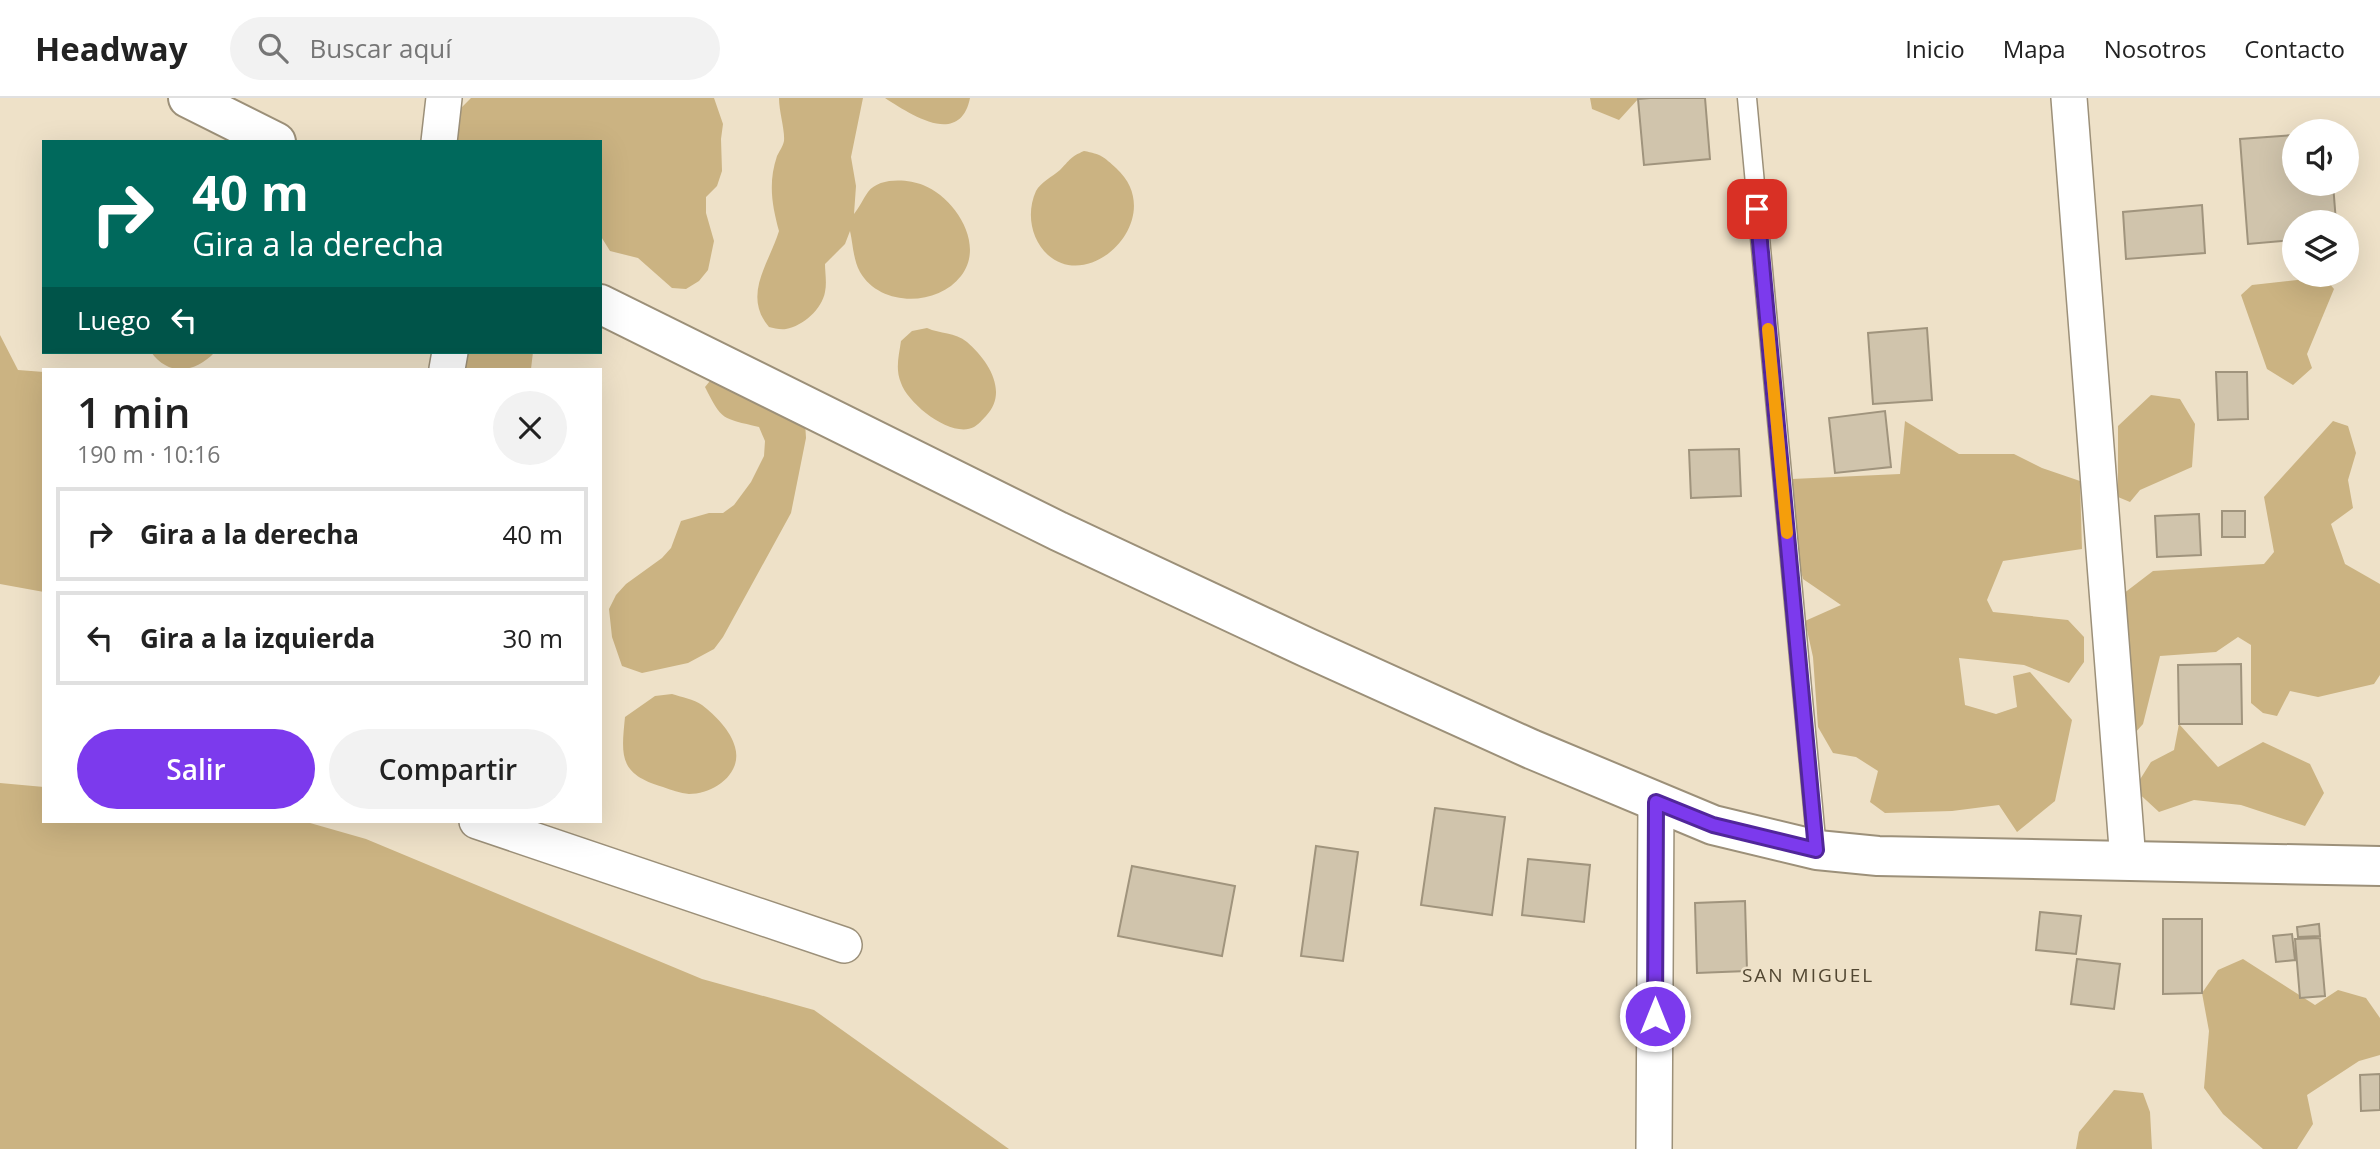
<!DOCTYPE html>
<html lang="es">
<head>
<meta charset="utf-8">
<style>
  body { margin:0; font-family:"Open Sans",sans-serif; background:#f2f2f2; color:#222; height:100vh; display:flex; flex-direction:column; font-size:26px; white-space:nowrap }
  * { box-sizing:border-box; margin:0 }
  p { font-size:23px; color:#767676 }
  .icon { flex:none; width:38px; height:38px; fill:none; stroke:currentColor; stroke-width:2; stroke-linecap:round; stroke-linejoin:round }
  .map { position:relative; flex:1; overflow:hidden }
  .drawer { position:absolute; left:42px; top:270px; width:560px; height:455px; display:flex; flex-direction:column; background:#fff; border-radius:0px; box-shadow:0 7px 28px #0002 }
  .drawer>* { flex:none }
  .top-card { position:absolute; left:42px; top:42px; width:560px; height:214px; border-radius:0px; box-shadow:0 7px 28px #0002; background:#00695c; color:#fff; overflow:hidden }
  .buttons { position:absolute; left:2282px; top:21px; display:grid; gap:14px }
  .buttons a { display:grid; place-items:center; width:77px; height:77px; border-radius:50%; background:#fff; box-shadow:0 7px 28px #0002; font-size:35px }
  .pin { position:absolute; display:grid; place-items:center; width:60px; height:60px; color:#fff; margin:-30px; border-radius:14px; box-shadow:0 4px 10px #0006 }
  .me { position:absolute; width:77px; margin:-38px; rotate:0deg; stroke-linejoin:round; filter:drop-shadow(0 0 5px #0008) }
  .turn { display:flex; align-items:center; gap:24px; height:147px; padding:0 35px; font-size:32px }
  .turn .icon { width:91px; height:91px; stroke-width:2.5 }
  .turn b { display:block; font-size:49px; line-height:60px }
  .then { display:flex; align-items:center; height:66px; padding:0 35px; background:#0003; gap:14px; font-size:26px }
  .round { display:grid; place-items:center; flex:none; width:74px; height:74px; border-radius:37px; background:#f2f2f2 }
  .summary { display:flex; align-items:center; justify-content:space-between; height:119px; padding:0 35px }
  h1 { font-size:42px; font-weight:600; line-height:52px }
  .primary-button { display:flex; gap:14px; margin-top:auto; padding:14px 35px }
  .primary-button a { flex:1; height:80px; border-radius:42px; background:#7c3aed; color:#fff; font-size:28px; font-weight:600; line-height:80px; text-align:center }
  .primary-button a+a { background:#f2f2f2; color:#222 }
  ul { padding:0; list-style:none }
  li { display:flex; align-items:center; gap:21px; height:94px; margin:0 14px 10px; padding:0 21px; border:4px solid #e0e0e0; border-radius:0px }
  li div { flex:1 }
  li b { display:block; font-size:26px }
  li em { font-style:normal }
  header { display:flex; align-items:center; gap:42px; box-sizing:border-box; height:98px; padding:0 35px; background:#fff; border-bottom:2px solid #e0e0e0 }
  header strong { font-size:33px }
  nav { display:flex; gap:38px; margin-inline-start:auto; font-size:24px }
  .search { width:490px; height:63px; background:#f2f2f2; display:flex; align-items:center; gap:18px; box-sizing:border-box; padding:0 24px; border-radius:38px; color:#767676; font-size:26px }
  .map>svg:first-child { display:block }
  .green { fill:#cbb382 }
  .building { fill:#d0c4ac; stroke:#a0947d; stroke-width:2 }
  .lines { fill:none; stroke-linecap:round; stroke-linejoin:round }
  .lane-casing { stroke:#9c9079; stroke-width:21 }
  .street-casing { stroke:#9c9079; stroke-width:38 }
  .secondary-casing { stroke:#9c9079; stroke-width:42 }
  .lane { stroke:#fff; stroke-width:18 }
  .street { stroke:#fff; stroke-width:35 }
  .secondary { stroke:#fff; stroke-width:38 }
  .route-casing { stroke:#51269a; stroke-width:18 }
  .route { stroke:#7c3aed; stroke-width:12 }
  .slow { stroke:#f59e0b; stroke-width:12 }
  .labels { text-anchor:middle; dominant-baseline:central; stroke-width:5; stroke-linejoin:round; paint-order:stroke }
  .neighbourhood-label { font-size:19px; letter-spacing:2px; fill:#514631; stroke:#eee1c8 }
</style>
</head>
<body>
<header>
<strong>Headway</strong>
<div class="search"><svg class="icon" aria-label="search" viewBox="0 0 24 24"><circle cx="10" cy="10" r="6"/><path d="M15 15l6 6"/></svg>Buscar aquí</div>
<nav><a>Inicio</a><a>Mapa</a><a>Nosotros</a><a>Contacto</a></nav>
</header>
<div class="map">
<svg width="2380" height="1051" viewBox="0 0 2380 1051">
  <rect width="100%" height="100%" fill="#eee1c8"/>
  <!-- green -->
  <path class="green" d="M471,0H714L723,26L721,41L722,73L717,88L706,99V115L714,143L708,172L699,183L686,191L672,190L638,160L610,153L600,137V44H454L460,11Z
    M779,0H863L851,59L856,88L854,116C859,110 863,101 868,94C879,79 908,81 923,87C954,99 986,146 961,178C937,209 880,209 860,174C853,161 853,146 850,133L845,146L825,166C825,174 827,185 825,194C822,211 803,228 786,231C780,232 774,230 769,229C742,197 769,166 779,133C772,107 768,85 777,58C779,54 783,48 784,43C785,32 779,14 779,0Z
    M885,0H970C960,50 910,16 885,0Z
    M1590,0H1639L1619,22L1592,11Z
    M1084,53C1101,56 1104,59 1116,70C1169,118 1092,196 1048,157C1031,141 1026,115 1036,93C1041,84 1052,79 1060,72C1070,62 1070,59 1084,53Z
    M2324,179L2334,191L2307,256L2312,270L2293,287L2267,271L2241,197L2252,187Z
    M927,230C940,236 955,234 967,244C988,262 1009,294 986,318C983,321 978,327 974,329C952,341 908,306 901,285C895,271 899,257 901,243L912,233Z
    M0,237L18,272L44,274V494L0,486Z
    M151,254H215C195,275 169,279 151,254Z
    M462,254H533L531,271H458Z
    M714,278L805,324L806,340L791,415L723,539L714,551L688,565L642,575L622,568L612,539L609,511L616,497L626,486L662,460L671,450L681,423L709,415H723L734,407L751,384L764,358L765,343L759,329C722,320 722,323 705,289Z
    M2151,297L2180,301L2195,326L2192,369L2140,392L2130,404L2118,399V328Z
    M1905,323L1959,356H2014L2042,370L2080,383L2082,451L2003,463L1987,502L1993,514L2068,522L2084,539V564L2069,585L2024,567L1959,560L1965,607L1996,616L2017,609L2013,578L2030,574L2072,622L2055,703L2017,734L1999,707L1952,713L1885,715L1870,704L1878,673L1856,659L1833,655L1818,629L1813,559L1805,523L1841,507L1803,481L1791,434L1792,381L1900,376Z
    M2333,323L2348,328L2356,355L2348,382L2353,410L2331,426L2345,466L2380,486V577L2374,586L2318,599L2290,593L2277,618L2263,615L2251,605V547L2238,539L2216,554L2160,558L2143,626L2134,636L2119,499L2153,473L2264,466L2274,454L2264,399Z
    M672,596C681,599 694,601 702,607C715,617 731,633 735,649C743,676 713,696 689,696C680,695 671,692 663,689C619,676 621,659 625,619L655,598Z
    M2179,626L2218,669L2263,644L2310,666L2324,695L2305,728L2241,707L2194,702L2159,714L2134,691L2151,664L2174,652Z
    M0,685L44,689V723H303L366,741L702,881L814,912L1009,1051H0Z
    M2243,861L2315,907L2338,892L2366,900L2380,920V957L2359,963L2307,997L2313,1026L2297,1051H2263L2223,1016L2204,990L2209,933L2202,895L2218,872Z
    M2114,992L2143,995L2150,1014L2152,1051H2076L2079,1034Z"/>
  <!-- building -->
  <path class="building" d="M1650,0H1705L1710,61L1644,67L1638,1Z
    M2294,37V86H2333L2336,124H2294V142L2248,146L2240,41Z
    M2202,107L2205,155L2126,161L2123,114Z
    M1927,230L1932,302L1873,306L1868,235Z
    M2216,274H2247L2248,321L2218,322Z
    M1885,313L1891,369L1835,375L1829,320Z
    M1739,351L1741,398L1691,400L1689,352Z
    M2222,413H2245V439H2222Z
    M2199,416L2201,457L2157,459L2155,418Z
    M2241,566L2242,626H2179L2178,567Z
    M1435,710L1505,719L1492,817L1421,807Z
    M1316,748L1358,754L1343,863L1301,858Z
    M1528,761L1590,767L1584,824L1522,817Z
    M1132,768L1235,788L1222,858L1118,838Z
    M1745,803L1747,873L1697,875L1695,805Z
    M2040,814L2081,818L2076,856L2036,852Z
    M2163,821H2202V895L2163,896Z
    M2319,826L2320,838L2298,839L2297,829Z
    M2292,836L2295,862L2276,864L2273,838Z
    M2320,840L2325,898L2300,900L2295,841Z
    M2077,861L2120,866L2114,911L2071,906Z
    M2380,976V1012L2361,1013L2360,977Z"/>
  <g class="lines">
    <!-- lane casing -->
    <g class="lane-casing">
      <path id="lane" d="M1747,0L1817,752"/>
    </g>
    <!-- street casing -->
    <g class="street-casing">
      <path id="street" d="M2069,0L2128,763
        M439,44L444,0
        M447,271L450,254
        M477,723L844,847
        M1654,1051L1656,704"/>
    </g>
    <!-- secondary casing -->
    <g class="secondary-casing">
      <path id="secondary" d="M188,0L276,44
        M600,206L1058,433L1308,550L1531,651L1713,727L1817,752L1878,758L2380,768"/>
    </g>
    <!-- lane -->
    <use href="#lane" class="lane"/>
    <!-- street -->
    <use href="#street" class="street"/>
    <!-- secondary -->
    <use href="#secondary" class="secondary"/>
  </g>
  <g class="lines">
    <!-- route casing -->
    <g class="route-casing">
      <path id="route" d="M1655,918L1656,704L1713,727L1816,752L1757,111"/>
    </g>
    <!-- route -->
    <use href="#route" class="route"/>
    <!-- slow -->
    <path class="slow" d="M1768,231L1787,435"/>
  </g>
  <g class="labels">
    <!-- neighbourhood labels -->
    <g class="neighbourhood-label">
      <text x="1808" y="877">SAN MIGUEL</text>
    </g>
  </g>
</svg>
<div class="buttons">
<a><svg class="icon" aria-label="sound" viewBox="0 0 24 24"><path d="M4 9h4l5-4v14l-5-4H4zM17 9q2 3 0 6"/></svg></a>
<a><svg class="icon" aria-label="layers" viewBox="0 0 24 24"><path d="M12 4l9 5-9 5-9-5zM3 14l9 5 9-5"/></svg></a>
</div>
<div class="pin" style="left:1757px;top:111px;background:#d93025"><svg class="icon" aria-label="arrive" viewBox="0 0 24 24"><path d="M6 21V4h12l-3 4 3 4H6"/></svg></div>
<svg class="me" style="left:1655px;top:918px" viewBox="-20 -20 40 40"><circle r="17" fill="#7c3aed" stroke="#fff" stroke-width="3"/><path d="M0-11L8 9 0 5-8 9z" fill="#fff"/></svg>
<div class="top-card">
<div class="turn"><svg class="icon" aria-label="right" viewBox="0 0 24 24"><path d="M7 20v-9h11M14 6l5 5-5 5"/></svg><div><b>40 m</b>Gira a la derecha</div></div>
<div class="then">Luego<svg class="icon" aria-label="left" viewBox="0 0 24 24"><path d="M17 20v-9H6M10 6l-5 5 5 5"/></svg></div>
</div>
<section class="drawer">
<div class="summary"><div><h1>1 min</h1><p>190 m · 10:16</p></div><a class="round"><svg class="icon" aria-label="close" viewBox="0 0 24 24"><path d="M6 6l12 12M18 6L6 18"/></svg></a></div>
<ul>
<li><svg class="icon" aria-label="right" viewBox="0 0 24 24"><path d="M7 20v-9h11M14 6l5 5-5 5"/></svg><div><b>Gira a la derecha</b></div><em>40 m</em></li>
<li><svg class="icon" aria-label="left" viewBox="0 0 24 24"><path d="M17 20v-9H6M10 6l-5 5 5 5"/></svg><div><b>Gira a la izquierda</b></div><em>30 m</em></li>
</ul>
<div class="primary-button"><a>Salir</a><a>Compartir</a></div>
</section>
</div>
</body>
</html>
